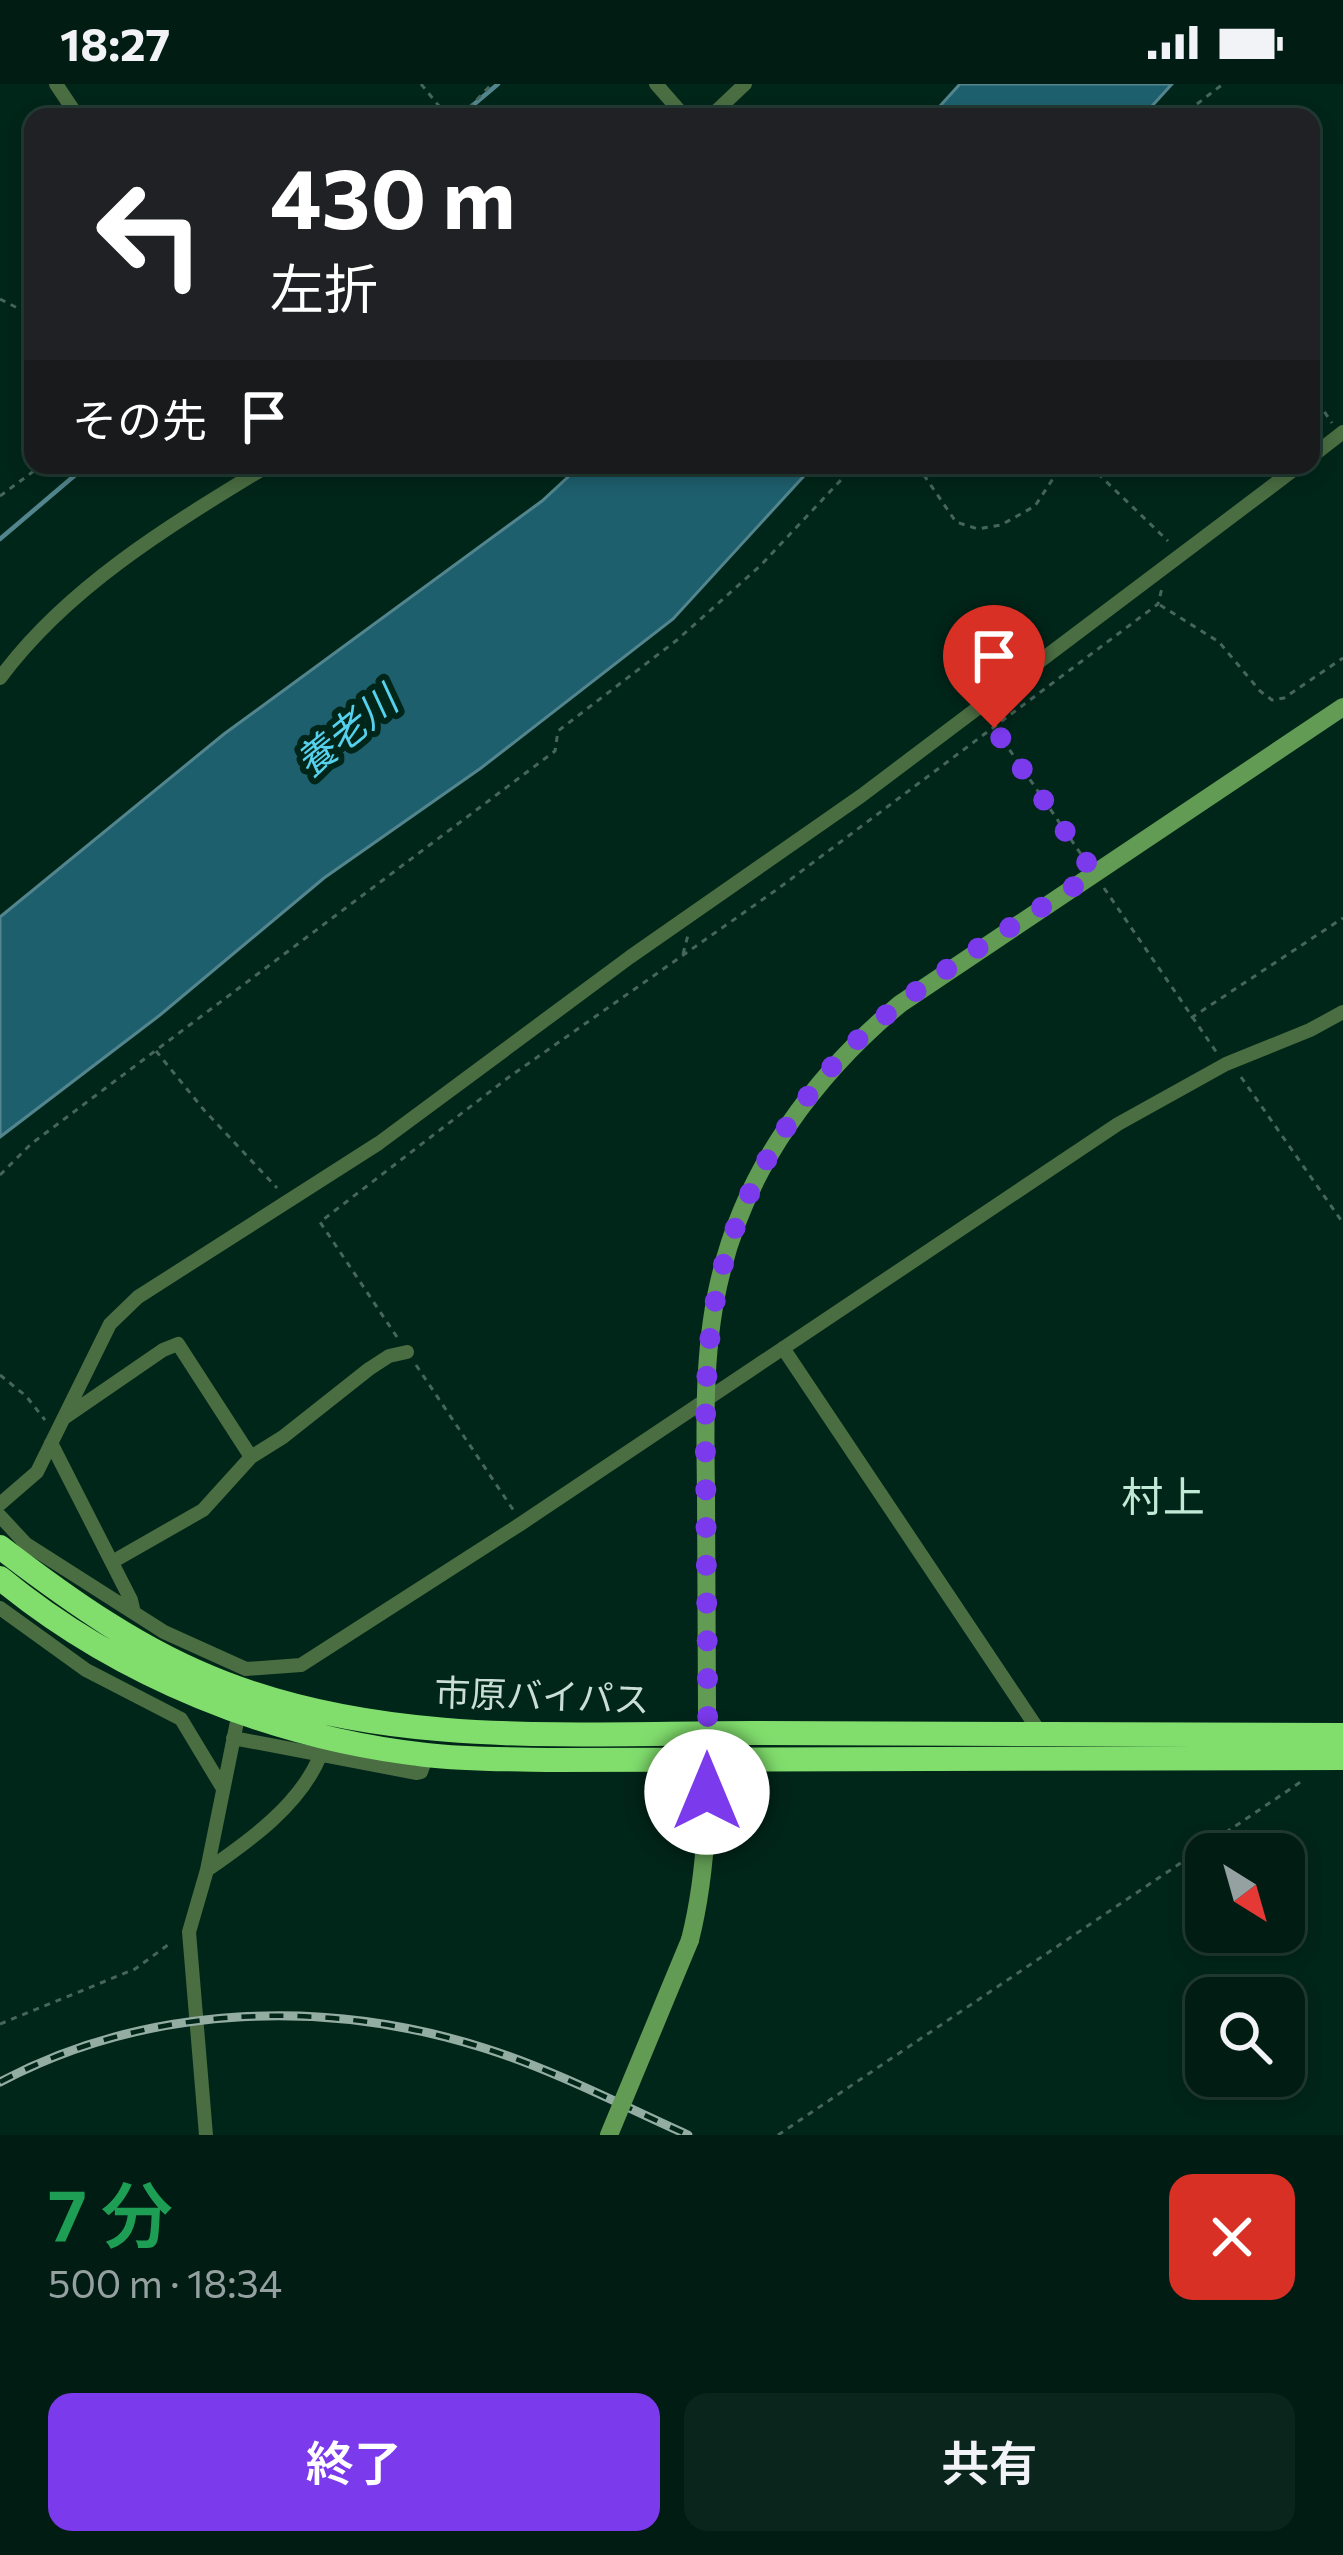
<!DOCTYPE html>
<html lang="ja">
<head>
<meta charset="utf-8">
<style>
  body { margin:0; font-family:Commissioner,"Noto Sans JP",sans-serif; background:#0a251c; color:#f1f3f6; height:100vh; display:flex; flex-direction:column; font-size:45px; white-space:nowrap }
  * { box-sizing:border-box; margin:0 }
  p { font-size:39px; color:#95a1a0 }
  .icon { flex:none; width:66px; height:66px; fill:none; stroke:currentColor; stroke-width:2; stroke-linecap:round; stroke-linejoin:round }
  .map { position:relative; height:2051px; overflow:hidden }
  .sheet { display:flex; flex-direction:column; background:#001c13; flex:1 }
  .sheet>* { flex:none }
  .guide { position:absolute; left:24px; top:24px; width:1296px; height:366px; border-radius:24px; box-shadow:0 6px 18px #0003,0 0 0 3px #223a33; background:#202124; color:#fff; overflow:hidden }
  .needle { width:78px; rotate:143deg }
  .controls { position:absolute; left:1185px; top:1749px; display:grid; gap:24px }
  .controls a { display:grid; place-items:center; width:120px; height:120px; border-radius:24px; background:#001c13; box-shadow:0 6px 18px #0003,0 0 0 3px #223a33; font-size:60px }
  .pin { position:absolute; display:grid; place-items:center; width:102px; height:102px; color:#fff; margin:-123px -51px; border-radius:50% 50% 50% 0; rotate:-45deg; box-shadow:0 0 12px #0007 }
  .pin .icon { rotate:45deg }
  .me { position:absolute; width:132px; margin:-66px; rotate:0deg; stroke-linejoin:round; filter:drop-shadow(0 0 9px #0008) }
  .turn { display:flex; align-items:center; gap:42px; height:252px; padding:0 48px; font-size:54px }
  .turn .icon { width:156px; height:156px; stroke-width:2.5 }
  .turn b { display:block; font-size:84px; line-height:102px }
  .then { display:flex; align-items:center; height:114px; padding:0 48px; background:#0003; gap:24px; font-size:45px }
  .round { display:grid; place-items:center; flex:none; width:126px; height:126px; border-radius:24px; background:#0a251c }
  .summary { display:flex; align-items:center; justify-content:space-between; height:204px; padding:0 48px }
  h1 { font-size:72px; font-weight:600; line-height:90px; color:#1e9e55 }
  .action { display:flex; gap:24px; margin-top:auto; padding:24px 48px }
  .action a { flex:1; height:138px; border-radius:24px; background:#7c3aed; color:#fff; font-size:48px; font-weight:600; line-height:138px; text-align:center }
  .action a+a { background:#0a251c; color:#f1f3f6 }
  .status { display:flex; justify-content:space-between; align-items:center; height:84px; padding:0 60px; background:#001c13; direction:ltr }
  .status svg { height:33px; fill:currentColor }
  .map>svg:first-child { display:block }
  .water { fill:#1e5f6e; stroke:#52858d; stroke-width:3 }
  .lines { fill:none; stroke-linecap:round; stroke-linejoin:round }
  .stream { stroke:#52858d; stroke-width:4.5 }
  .path { stroke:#46665b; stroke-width:3; stroke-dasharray:6 6; stroke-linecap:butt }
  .street { stroke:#4a6d42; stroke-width:14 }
  .secondary { stroke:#619b54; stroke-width:18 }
  .highway { stroke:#81de6d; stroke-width:24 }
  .rail-casing { stroke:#94ada3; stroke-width:9 }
  .rail { stroke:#002619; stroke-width:4.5; stroke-dasharray:14; stroke-linecap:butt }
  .secondary-bridge { stroke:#619b54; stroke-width:18 }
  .route { stroke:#7c3aed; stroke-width:21; stroke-dasharray:0 37.8 }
  .labels { text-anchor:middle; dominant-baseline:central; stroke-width:12; stroke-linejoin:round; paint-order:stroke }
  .street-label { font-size:36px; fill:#caded5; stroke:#002619 }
  .water-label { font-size:39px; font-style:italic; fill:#56d1ed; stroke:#002619 }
  .quarter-label { font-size:42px; fill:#c0e9d6; stroke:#002619 }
</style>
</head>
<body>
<div class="status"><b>18:27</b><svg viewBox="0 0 49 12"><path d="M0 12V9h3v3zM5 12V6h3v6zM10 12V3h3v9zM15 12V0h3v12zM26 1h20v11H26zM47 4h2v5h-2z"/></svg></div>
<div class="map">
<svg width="1343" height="2051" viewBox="0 0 1343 2051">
  <rect width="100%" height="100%" fill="#002619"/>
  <!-- water -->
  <path class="water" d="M960,0H1172L1142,33H930Z
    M581,381H814L673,535L481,684L324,794L160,931L0,1053V833L224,650L542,417Z"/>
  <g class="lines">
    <!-- stream -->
    <path class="stream" d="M459,33L498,0
      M0,455L87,381"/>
    <!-- path -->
    <path class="path" d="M421,0L448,33
      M1197,20L1223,0
      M460,33L492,0
      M0,215L33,232
      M1311,308L1332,339
      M917,381L956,438L978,445L1001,441L1035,422L1062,381
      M1089,381L1168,457
      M0,412L42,381
      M1160,521L1219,558L1260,607L1272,616L1284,614L1343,574
      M996,646L1085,776
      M1104,804L1217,969
      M683,870L688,851
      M1191,934L1343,834
      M156,967L204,1026L277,1104
      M1241,993L1343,1139
      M0,1091L31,1060L555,667L558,647L677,556L761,481L855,381
      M397,1253L320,1138L509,993L779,804L1158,520L1162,504
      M416,1281L514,1427
      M0,1291L26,1312L45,1336
      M0,1940L135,1885L172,1858
      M778,2051L1305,1695"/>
    <!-- street -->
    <path class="street" d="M56,0L78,33
      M656,0L685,33
      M710,33L745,0
      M1311,373L1343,348
      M0,594C68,502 172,440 269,381
      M783,1264L1041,1650
      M64,1334L163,1266L178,1260L251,1373
      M51,1359L131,1516L134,1529
      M0,1420L37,1388L110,1240L138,1213L379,1059L630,873L861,712L1300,381
      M0,1432L26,1460L164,1548L246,1585L301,1581L522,1439L1118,1040L1226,980L1310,946L1343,928
      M112,1478L203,1426L251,1373L283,1353L369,1285L389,1272L407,1268
      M0,1524L86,1586L181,1635L222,1703
      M233,1654L417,1689L421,1688L427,1671
      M207,1786C249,1757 300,1721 320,1672
      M206,2051L189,1848L207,1786L239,1628"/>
    <!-- secondary -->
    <path class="secondary" d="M690,1856C709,1781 708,1705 707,1628C707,1555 706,1482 706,1408C705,1337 703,1260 721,1190C747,1082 816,990 900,920L1343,623"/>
    <!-- highway -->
    <path class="highway" d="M0,1463C69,1516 142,1568 224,1599C393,1664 576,1649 753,1649C950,1650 1146,1650 1343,1651
      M0,1494C119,1592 273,1654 426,1671C468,1676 511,1675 554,1676L1343,1674"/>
    <!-- rail casing -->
    <g class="rail-casing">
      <path id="rail" d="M0,1998C148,1920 326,1914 484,1964C554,1986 621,2021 688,2051"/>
    </g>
    <!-- rail -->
    <use href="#rail" class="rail"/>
    <!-- secondary-bridge -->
    <path class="secondary-bridge" d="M609,2051L690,1856"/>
  </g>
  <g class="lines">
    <!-- route -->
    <path class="route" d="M707,1708C709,1611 706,1514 706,1417C705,1342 703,1263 721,1190C741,1106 799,1009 863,951C932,888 1017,841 1094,789L994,644"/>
  </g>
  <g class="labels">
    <!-- street labels -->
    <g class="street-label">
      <text transform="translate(542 1610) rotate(2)">市原バイパス</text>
    </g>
    <!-- water labels -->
    <g class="water-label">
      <text transform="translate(345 646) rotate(-39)">養老川</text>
    </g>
    <!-- quarter labels -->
    <g class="quarter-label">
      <text x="1163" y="1411">村上</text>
    </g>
  </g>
</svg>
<div class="controls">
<a><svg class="needle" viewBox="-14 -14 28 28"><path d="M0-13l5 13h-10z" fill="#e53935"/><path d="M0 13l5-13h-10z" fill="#95a1a0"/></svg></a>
<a><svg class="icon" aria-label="search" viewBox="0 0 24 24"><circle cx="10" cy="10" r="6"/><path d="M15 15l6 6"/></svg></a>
</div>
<div class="pin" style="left:994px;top:644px;background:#d93025"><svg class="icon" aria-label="arrive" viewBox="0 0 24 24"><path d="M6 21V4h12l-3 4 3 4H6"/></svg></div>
<svg class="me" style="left:707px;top:1708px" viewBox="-20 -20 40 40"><circle r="19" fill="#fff"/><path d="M0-13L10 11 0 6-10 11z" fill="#7c3aed"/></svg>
<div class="guide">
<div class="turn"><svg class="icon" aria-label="left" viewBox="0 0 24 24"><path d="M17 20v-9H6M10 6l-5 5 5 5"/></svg><div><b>430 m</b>左折</div></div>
<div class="then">その先<svg class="icon" aria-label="arrive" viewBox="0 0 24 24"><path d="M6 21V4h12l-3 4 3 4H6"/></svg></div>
</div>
</div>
<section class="sheet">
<div class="summary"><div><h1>7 分</h1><p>500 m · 18:34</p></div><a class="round" style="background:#d93025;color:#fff"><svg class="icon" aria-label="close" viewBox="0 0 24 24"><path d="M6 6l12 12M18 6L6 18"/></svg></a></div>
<div class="action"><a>終了</a><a>共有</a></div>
</section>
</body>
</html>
